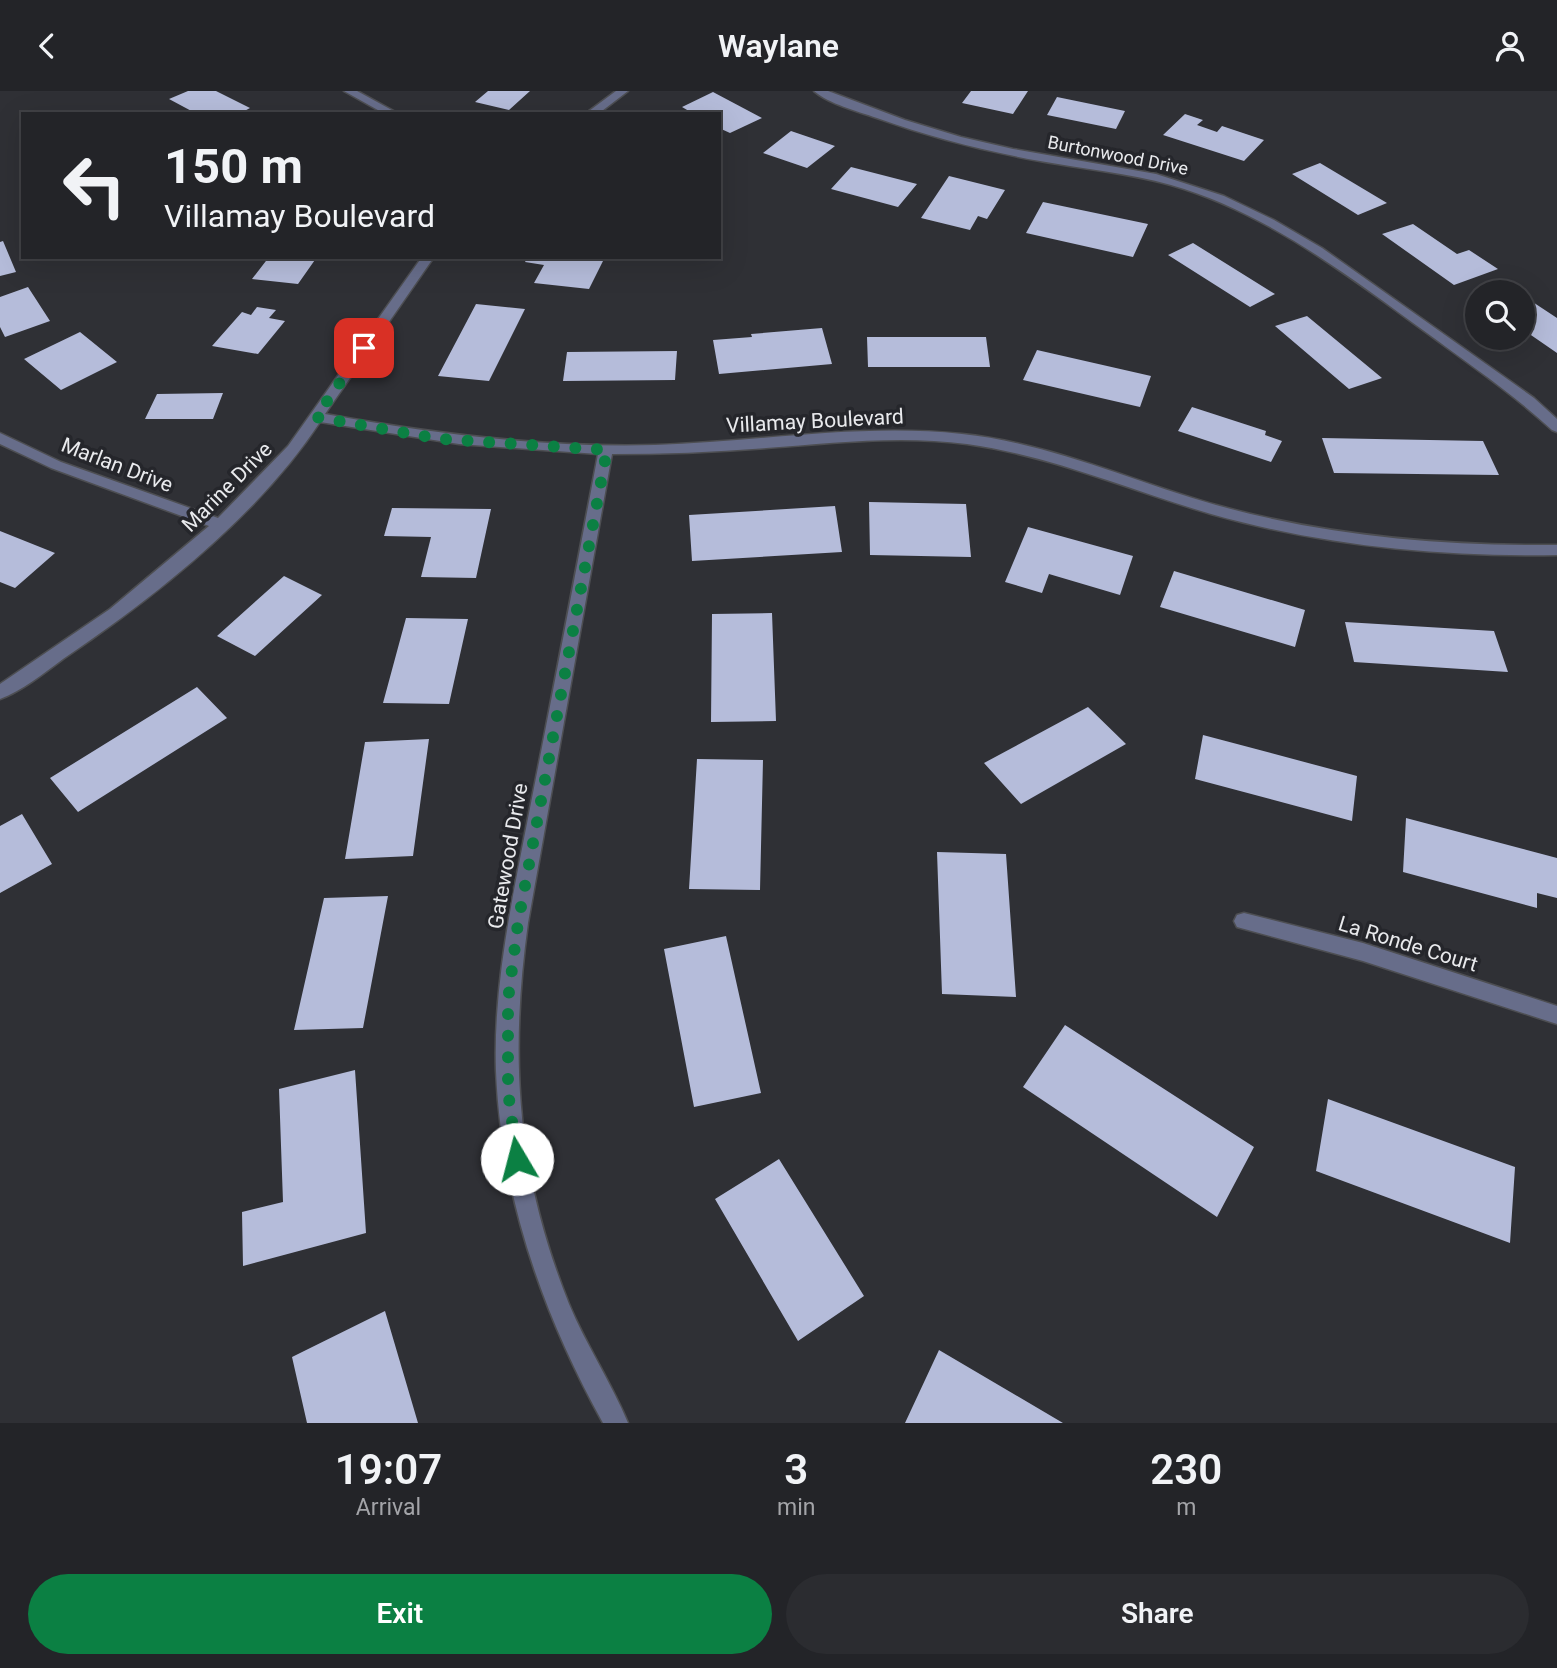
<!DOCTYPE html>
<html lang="en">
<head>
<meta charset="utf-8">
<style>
  body { margin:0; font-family:Roboto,sans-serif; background:#2b2c30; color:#f1f3f6; height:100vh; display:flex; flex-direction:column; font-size:26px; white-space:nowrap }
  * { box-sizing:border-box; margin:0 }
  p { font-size:23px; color:#a3a4a8 }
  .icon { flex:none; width:38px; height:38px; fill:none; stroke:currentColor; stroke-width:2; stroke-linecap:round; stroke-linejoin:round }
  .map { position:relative; height:1332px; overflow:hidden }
  .panel { display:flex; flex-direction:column; background:#232428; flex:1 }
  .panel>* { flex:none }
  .banner { position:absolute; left:21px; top:21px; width:700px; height:147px; border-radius:0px; box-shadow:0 7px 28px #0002,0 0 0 2px #404145; background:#232428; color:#f1f3f6; overflow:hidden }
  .fabs { position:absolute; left:1465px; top:189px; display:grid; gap:14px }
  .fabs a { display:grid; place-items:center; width:70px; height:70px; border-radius:50%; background:#232428; box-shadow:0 7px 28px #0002,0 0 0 2px #404145; font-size:35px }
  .pin { position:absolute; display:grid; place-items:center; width:60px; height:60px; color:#fff; margin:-30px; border-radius:14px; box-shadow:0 4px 10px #0006 }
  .me { position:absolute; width:77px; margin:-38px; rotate:352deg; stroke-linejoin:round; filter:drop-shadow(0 0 5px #0008) }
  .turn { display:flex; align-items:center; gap:24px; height:147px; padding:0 28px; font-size:32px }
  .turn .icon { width:91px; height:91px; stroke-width:2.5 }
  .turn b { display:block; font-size:49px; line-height:60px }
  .eta { display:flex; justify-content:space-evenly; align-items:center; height:119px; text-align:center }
  .eta b { font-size:42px; font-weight:600; line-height:49px }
  .primary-button { display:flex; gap:14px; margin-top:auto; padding:14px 28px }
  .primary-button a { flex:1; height:80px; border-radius:42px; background:#0b8043; color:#fff; font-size:28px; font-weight:600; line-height:80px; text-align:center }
  .primary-button a+a { background:#2b2c30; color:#f1f3f6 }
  header { display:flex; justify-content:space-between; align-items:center; height:91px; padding:0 28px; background:#232428; font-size:32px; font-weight:600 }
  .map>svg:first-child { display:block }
  .building { fill:#b5bcda }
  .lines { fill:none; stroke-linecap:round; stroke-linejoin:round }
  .minor-casing { stroke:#4d4e52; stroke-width:3 }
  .minor { fill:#676d8a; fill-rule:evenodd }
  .route { stroke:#0b8043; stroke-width:12; stroke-dasharray:0 21.6 }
  .labels { text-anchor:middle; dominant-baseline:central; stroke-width:7; stroke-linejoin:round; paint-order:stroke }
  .far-street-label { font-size:18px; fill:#e9eaed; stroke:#25262b }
  .street-label { font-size:21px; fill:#e9eaed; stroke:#25262b }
</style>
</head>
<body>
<header><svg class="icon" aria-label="back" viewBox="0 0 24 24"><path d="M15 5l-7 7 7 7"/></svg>Waylane<svg class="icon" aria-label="person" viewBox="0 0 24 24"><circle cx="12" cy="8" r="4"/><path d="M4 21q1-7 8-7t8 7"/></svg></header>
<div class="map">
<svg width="1557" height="1332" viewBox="0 0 1557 1332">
  <rect width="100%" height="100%" fill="#2f3035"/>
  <!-- building -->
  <path class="building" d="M188,0H216L250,17L239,23H197L169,8Z
    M488,0H530L509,19L475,11Z
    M971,0H1028L1013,23L962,12Z
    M713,1L762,27L730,42L719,37V23H694L682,16Z
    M1057,6L1125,20L1116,38L1047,24Z
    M1185,23L1203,29L1197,34L1217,41L1222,35L1264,49L1244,70L1163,44Z
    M791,40L835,55L807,77L763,62Z
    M1320,72L1387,112L1358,124L1292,83Z
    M851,76L917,93L898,116L831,98Z
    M949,85L1005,99L987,128L978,125L970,139L921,127Z
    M1043,111L1148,133L1133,166L1026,142Z
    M1413,133L1457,163L1469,159L1498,178L1454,194L1382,143Z
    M3,150L16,181L0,185V151Z
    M1193,152L1275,203L1250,216L1168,164Z
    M269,166H317L298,193L252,188Z
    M528,166H605L589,198L534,192L544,174L525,171Z
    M28,196L50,230L5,246L0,236V206Z
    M1522,204L1557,227V262L1522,238Z
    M476,213L525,218L489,290L438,285Z
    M257,216L276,219L269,227L285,230L258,263L212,255L242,221L251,224Z
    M1307,225L1382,287L1349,298L1275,235Z
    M822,237L832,273L719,283L713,249L752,246L751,243Z
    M80,241L117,271L61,299L24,268Z
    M867,246H986L990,276H868Z
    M1037,259L1151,285L1140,316L1023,289Z
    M677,260L675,289L563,290L567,261Z
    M223,302L213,328H145L157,303Z
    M1192,316L1266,340L1265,344L1282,350L1271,371L1178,340Z
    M1322,347L1483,350L1499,384L1334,382Z
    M869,411L966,413L971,466L870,464Z
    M835,415L842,461L692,470L689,424Z
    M392,417L491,418L476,487L421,486L431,446L384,445Z
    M1028,436L1133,465L1120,504L1049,483L1042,502L1005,491Z
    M0,440L55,462L15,497L0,491Z
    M1174,480L1305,519L1295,556L1160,516Z
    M284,485L322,504L255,565L217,545Z
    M772,522L776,630L711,631L712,523Z
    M406,527L468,528L449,613L383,612Z
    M1345,531L1494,540L1508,581L1354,571Z
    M197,596L227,627L78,721L50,687Z
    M1088,616L1126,653L1021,713L984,672Z
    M1203,644L1357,685L1352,730L1195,688Z
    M429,648L413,765L345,768L365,651Z
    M697,668L763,669L760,799L689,798Z
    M22,723L52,773L0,802V735Z
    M1406,727L1557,767V807L1537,802V817L1403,781Z
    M937,761L1006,763L1016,906L942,903Z
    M388,805L363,937L294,939L324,807Z
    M726,845L761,1002L694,1016L664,858Z
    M1065,934L1254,1056L1217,1126L1023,996Z
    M355,979L366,1142L243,1175L242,1121L283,1111L279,998Z
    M1328,1008L1515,1076L1510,1152L1316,1080Z
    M779,1068L864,1205L798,1250L715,1108Z
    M385,1220L418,1332H307L292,1266Z
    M939,1259L1063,1332H905Z"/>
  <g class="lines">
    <!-- minor casing -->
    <g class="minor-casing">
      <path id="minor" d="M344,0H357L399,23H385Z
        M616,0H628L598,23H585Z
        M814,0H828L905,29L961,46L1013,58L1156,83L1224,105L1274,129L1322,157L1534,307L1557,328V341L1552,339C1513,303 1469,273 1427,242C1347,184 1266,121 1171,94C1128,82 1084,78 1040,70C985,60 930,46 877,27C857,20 829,13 814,0Z
        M422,166H434L325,323C434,343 545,357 655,354C757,351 860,332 962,343C1050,352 1131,390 1216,414C1327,445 1442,455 1557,454V464C1440,466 1324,455 1211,423C1129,399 1052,365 967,353C900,344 832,352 766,357C715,361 664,363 612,363L528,832C509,969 517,1083 569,1213C586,1254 611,1291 628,1332H603C543,1224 501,1104 496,980C493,890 514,800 531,712C554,596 576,480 598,363L459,353L320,331C258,425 155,506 63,568C44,582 22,600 0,608V593L110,518L209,435L51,377L0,353V342L61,371L218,427L288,355Z
        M1244,822L1363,852L1557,915V933L1363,870L1237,836L1234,830L1237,824Z"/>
    </g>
    <!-- minor -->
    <use href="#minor" class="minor"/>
  </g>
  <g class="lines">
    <!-- route -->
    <path class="route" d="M364,257L316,326L441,348L607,359L518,832L508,909V1000L517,1068"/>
  </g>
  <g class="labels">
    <!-- far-street labels -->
    <g class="far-street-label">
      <text transform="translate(1118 64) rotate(11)">Burtonwood Drive</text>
    </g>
    <!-- street labels -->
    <g class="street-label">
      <text transform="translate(815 330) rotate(-3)">Villamay Boulevard</text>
      <text transform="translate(117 374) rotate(21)">Marlan Drive</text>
      <text transform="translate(227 396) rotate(-45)">Marine Drive</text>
      <text transform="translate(508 765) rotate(-80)">Gatewood Drive</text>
      <text transform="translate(1408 853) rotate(17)">La Ronde Court</text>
    </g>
  </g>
</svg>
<div class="fabs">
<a><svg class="icon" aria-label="search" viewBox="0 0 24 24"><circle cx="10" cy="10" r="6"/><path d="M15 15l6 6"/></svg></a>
</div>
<div class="pin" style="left:364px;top:257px;background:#d93025"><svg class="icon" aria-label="arrive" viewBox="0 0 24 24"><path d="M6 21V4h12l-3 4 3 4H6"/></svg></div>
<svg class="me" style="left:517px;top:1068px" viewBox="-20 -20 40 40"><circle r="19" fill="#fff"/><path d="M0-13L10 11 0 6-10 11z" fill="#0b8043"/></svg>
<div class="banner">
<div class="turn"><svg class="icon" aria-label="left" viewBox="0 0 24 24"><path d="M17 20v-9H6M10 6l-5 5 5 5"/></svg><div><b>150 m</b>Villamay Boulevard</div></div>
</div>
</div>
<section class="panel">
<div class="eta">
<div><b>19:07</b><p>Arrival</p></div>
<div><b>3</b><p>min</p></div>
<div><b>230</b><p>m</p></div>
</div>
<div class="primary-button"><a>Exit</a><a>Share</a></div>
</section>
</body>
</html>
